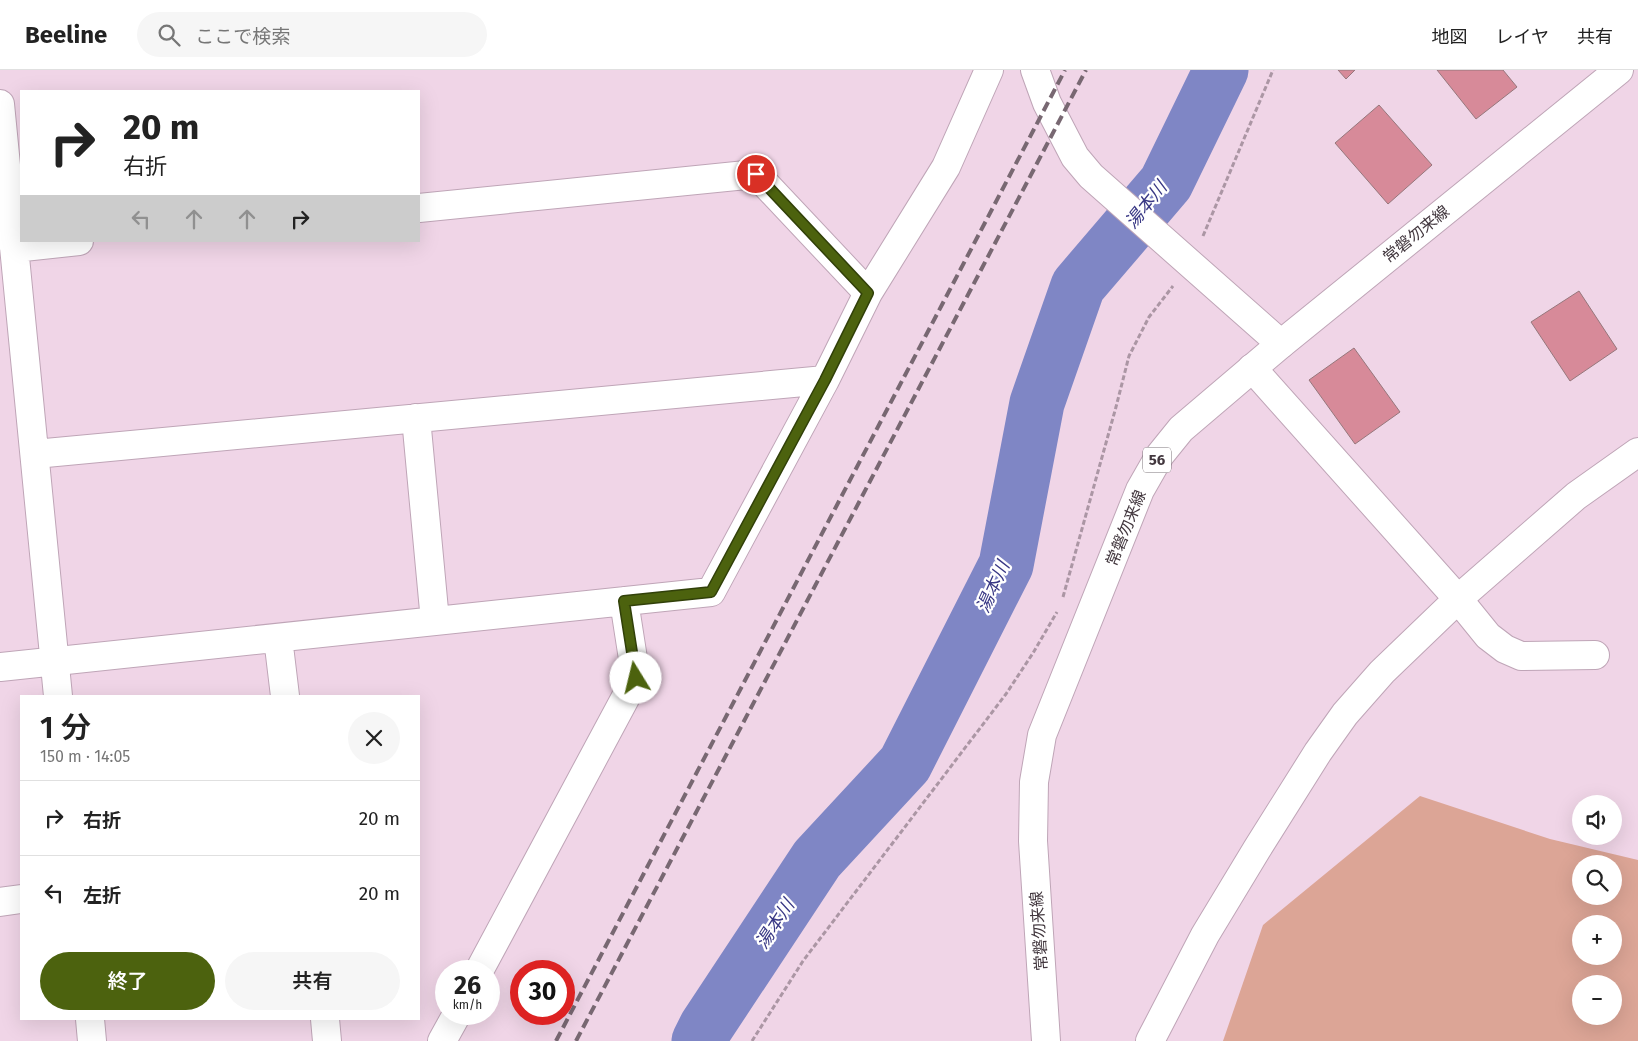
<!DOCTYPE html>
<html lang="ja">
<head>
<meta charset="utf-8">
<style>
  body { margin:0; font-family:"Fira Sans","Noto Sans JP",sans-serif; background:#f6f6f6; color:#222; height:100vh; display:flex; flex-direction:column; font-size:19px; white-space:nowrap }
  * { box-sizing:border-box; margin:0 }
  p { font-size:16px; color:#767676 }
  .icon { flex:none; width:28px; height:28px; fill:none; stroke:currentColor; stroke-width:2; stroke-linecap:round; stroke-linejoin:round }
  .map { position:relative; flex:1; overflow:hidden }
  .details { position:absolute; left:20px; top:625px; width:400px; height:325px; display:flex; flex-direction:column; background:#fff; border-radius:0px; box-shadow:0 5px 20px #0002 }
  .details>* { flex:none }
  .top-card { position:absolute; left:20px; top:20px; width:400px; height:152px; border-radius:0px; box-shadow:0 5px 20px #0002; background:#fff; color:#222; overflow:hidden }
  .controls { position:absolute; left:1572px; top:725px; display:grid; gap:10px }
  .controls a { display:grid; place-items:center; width:50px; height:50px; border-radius:50%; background:#fff; box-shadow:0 5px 20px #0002; font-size:25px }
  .speed { position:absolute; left:435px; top:890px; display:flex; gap:10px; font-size:25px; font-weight:700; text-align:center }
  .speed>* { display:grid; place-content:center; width:65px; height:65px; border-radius:50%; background:#fff; box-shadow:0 5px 20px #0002; line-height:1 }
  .speed small { font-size:12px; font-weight:400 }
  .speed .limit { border:8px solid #d22; background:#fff; color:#111 }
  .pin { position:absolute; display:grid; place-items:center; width:42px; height:42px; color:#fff; margin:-21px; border:2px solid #fff; border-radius:50%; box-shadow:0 1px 5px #0007 }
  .me { position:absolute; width:55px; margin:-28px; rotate:351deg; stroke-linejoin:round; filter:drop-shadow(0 0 4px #0008) }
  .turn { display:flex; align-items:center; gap:18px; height:105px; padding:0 20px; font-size:22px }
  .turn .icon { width:65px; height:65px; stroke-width:2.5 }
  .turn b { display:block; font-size:35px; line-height:42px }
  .lanes { display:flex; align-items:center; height:48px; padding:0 20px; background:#0003; justify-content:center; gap:25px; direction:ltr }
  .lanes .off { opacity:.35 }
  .round { display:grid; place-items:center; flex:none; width:52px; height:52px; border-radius:26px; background:#f6f6f6 }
  .headline { display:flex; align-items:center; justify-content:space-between; height:85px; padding:0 20px }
  h1 { font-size:30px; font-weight:600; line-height:38px }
  .action { display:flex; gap:10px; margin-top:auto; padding:10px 20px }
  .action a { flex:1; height:58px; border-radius:30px; background:#4c620e; color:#fff; font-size:20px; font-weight:600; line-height:58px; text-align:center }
  .action a+a { background:#f6f6f6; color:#222 }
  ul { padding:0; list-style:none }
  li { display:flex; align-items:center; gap:15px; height:75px; padding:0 20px; border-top:1px solid #e0e0e0 }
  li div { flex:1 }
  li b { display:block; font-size:19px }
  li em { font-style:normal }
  header { display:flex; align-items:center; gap:30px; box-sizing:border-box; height:70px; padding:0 25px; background:#fff; border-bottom:1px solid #e0e0e0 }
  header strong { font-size:24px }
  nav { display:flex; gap:28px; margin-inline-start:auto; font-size:18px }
  .search { width:350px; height:45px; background:#f6f6f6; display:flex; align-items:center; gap:12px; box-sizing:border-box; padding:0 18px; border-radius:28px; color:#767676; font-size:19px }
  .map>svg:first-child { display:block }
  .green { fill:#dca596; fill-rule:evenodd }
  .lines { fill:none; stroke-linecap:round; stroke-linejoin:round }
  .river { stroke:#7f86c5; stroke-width:55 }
  .building { fill:#d78a99; stroke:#96777c }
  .minor-casing { stroke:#bfa5b7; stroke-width:30 }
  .major-casing { stroke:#bfa5b7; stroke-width:30 }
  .path { stroke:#ab96a4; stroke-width:3; stroke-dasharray:5 2.5; stroke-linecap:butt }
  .minor { stroke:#fff; stroke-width:28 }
  .major { stroke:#fff; stroke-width:28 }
  .rail { stroke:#786872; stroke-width:4; stroke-dasharray:10 5; stroke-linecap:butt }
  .route-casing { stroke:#314009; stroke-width:12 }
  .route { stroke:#4c620e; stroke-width:9 }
  .labels { text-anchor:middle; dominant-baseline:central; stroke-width:4.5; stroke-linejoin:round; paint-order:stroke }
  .shield { fill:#fff; stroke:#7b7378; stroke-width:1 }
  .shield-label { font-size:15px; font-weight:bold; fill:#42373e }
  .street-label { font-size:16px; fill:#42373e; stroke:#fff }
  .water-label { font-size:18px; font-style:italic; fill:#393885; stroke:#fff }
</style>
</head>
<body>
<header>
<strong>Beeline</strong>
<div class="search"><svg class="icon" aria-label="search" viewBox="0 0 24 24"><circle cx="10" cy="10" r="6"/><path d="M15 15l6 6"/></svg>ここで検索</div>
<nav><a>地図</a><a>レイヤ</a><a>共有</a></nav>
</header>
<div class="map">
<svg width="1638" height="971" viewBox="0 0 1638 971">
  <rect width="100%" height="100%" fill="#f0d5e7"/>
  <!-- green -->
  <path class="green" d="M1420,726L1550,769L1638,790V971H1223L1263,855ZM1581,794H1614V826H1581ZM1581,854H1614V886H1581ZM1581,914H1614V946H1581Z"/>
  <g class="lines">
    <!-- river -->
    <path class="river" d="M699,971L706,957L817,789L905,694L1006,495L1037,333L1078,216L1166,113L1221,0"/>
  </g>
  <!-- building -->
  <path class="building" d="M1338,0H1355L1346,9Z
    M1437,0H1503L1517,17L1476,49Z
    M1379,35L1432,95L1388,134L1335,73Z
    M1579,221L1617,279L1570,311L1531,252Z
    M1354,278L1400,342L1355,374L1309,310Z"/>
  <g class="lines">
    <!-- minor casing -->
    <g class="minor-casing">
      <path id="minor" d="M1035,0L1047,33L1075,87L1091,106L1281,274
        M0,34L58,626
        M419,138L756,104L868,223
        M14,178L79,171
        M1252,298L1458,529L1488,566L1505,579L1521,586L1595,585
        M416,348L435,551
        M35,384L825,310
        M278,568L285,626
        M0,597L711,522L825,310L868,223L946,97L989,0
        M0,832L21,829
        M479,901L636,608L624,531
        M90,949L92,971
        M325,949L327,971
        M442,971L457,944
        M1150,971L1205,865L1257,779L1318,682L1345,644L1382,602L1458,529L1576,426L1638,382"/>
    </g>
    <!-- major casing -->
    <g class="major-casing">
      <path id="major" d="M1046,971L1033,771L1034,712L1042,665L1140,420L1160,385L1181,359L1281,274L1619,0"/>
    </g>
    <!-- path -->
    <path class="path" d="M1203,166L1273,0
      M1063,527L1116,337L1129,286L1149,247L1173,216
      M752,971L803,891L1006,624L1033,583L1057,542"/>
    <!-- minor -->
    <use href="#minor" class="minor"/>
    <!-- major -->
    <use href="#major" class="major"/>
    <!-- rail -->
    <path class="rail" d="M556,971L1065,0
      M576,971L1086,0"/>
  </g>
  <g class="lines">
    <!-- route casing -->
    <g class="route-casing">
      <path id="route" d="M636,608L624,531L711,522L825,310L868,223L756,104"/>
    </g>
    <!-- route -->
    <use href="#route" class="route"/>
  </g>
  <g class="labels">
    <!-- shield labels -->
    <rect class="shield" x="1143" y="377.5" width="28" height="25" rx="4"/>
    <g class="shield-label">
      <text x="1157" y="390">56</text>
    </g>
    <!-- street labels -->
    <g class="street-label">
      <text transform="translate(1416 164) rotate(-39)">常磐勿来線</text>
      <text transform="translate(1126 458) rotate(-68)">常磐勿来線</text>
      <text transform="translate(1039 861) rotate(-94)">常磐勿来線</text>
    </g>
    <!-- water labels -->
    <g class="water-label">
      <text transform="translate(1146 135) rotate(-51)">湯本川</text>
      <text transform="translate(993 517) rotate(-66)">湯本川</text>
      <text transform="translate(775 854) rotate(-57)">湯本川</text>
    </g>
  </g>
</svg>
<div class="controls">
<a><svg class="icon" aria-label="sound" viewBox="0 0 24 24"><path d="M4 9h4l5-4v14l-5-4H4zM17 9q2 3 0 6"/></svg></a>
<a><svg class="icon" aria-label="search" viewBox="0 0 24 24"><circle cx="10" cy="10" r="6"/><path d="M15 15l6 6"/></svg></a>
<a>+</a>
<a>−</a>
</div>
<div class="speed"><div>26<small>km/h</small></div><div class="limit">30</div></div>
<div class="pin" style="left:756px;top:104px;background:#d93025"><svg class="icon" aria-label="arrive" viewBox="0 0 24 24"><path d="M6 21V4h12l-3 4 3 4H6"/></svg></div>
<svg class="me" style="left:636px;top:608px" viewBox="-20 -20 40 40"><circle r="19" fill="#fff"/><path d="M0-13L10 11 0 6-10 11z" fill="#4c620e"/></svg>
<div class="top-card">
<div class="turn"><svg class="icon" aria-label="right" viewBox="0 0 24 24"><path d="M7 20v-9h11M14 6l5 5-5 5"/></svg><div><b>20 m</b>右折</div></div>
<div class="lanes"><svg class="icon off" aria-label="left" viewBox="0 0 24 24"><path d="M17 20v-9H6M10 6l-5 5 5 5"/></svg><svg class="icon off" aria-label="ahead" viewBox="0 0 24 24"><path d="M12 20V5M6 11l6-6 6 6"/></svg><svg class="icon off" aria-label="ahead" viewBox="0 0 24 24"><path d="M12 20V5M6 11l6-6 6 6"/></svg><svg class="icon" aria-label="right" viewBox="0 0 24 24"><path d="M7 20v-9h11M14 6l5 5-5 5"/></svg></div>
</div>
<section class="details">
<div class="headline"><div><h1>1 分</h1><p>150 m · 14:05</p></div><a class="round"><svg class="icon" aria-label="close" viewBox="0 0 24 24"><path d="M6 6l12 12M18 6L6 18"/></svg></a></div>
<ul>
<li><svg class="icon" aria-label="right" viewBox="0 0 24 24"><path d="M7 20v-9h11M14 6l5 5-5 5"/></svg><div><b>右折</b></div><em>20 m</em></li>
<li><svg class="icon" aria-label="left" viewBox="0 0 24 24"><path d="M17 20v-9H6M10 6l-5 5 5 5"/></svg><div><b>左折</b></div><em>20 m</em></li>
</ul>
<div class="action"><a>終了</a><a>共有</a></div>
</section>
</div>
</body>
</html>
